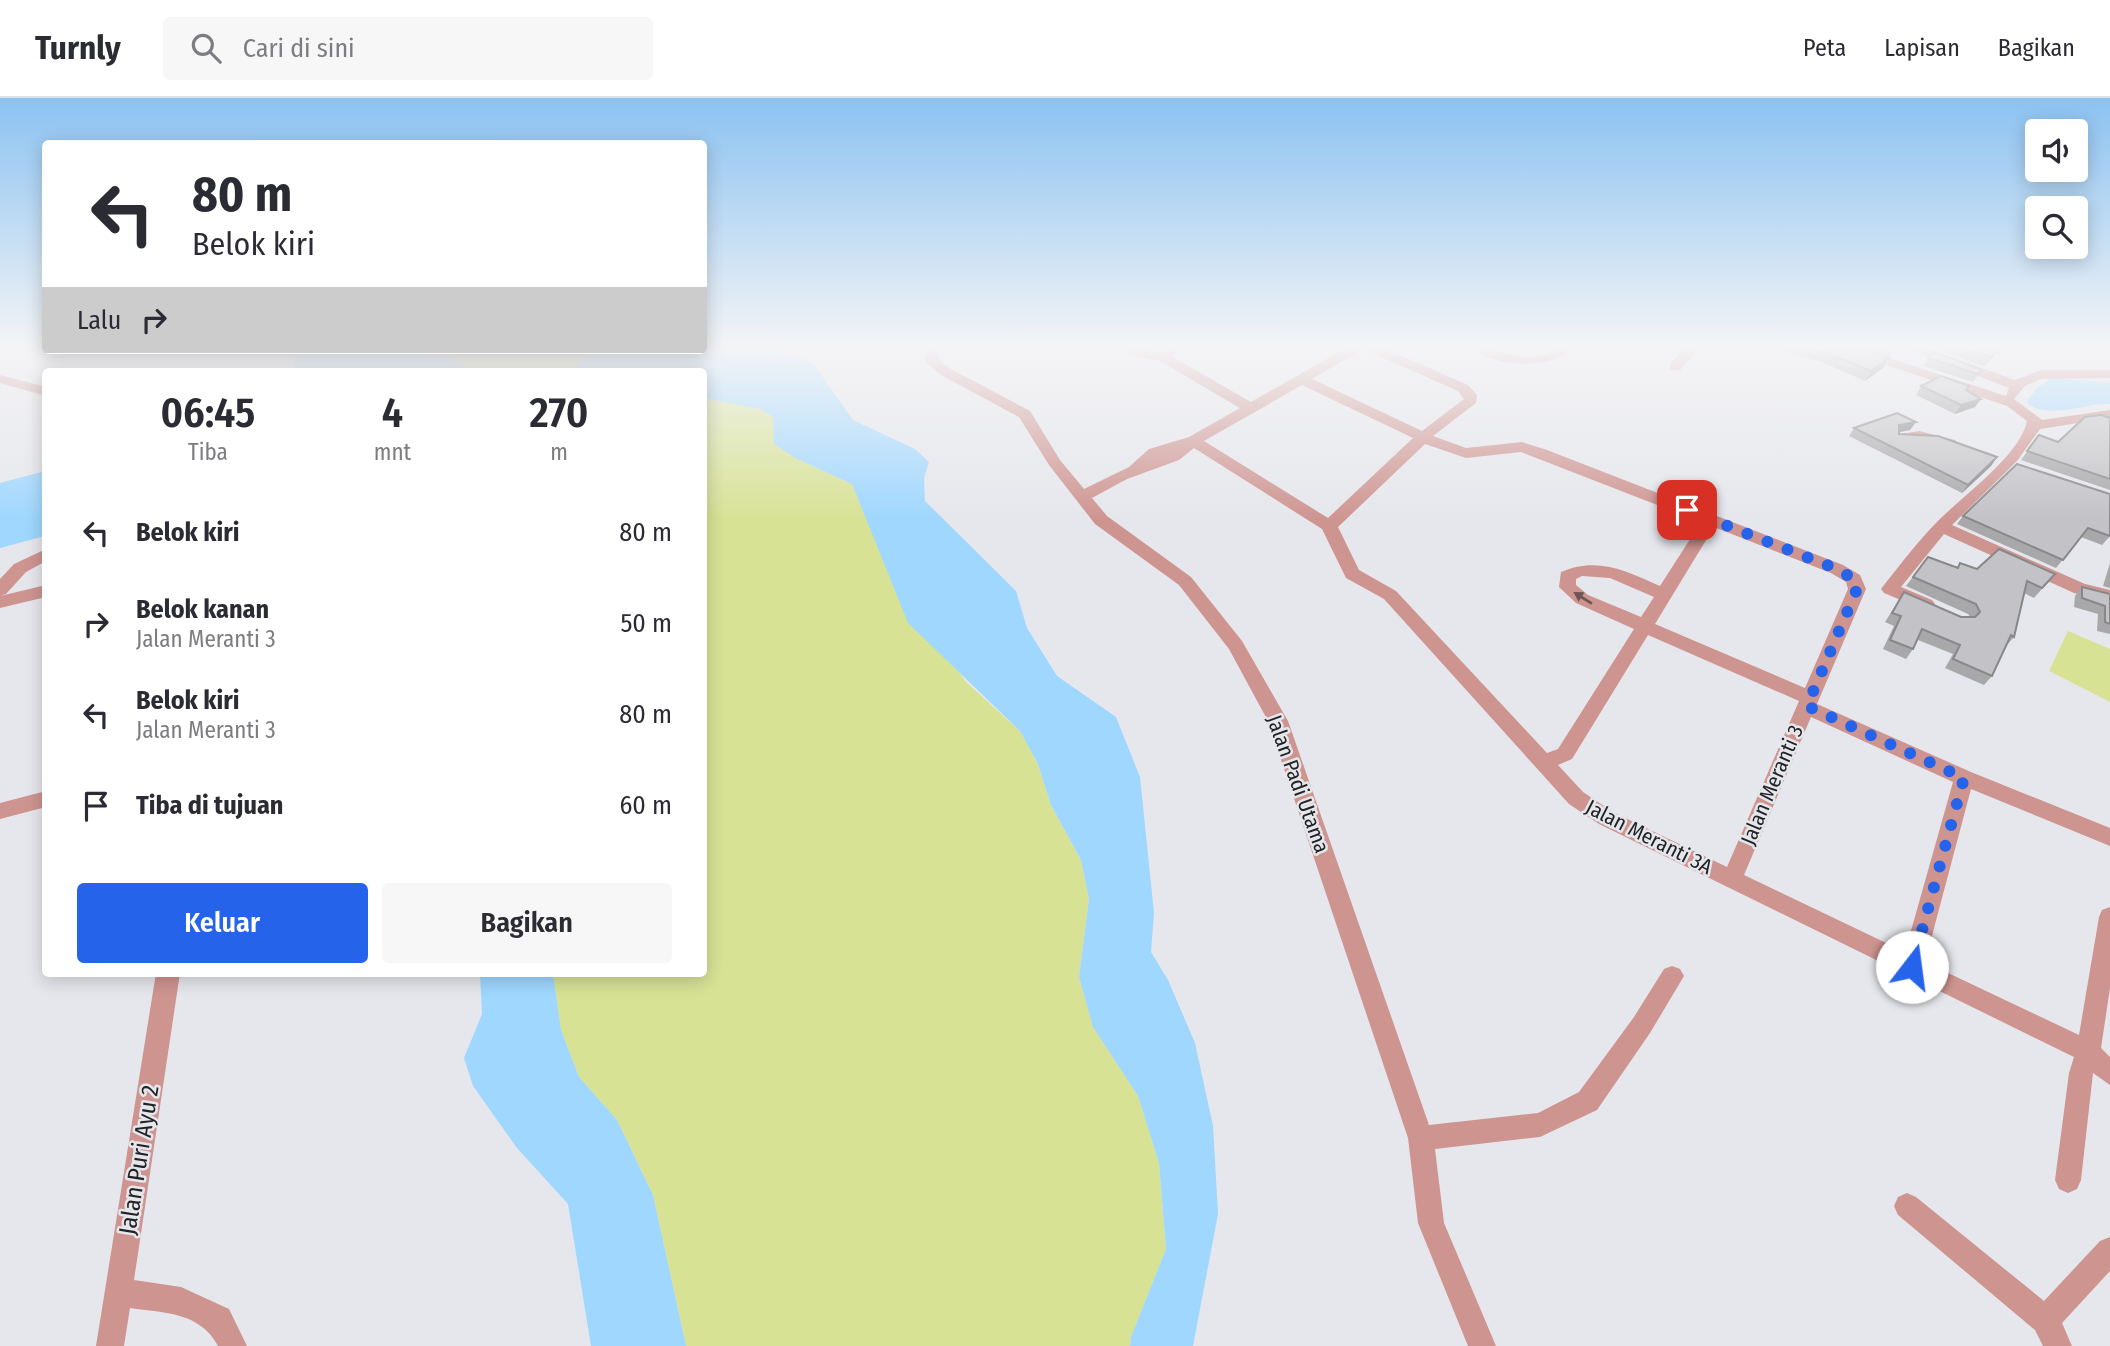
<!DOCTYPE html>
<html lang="id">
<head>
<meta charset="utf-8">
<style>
  body { margin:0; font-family:"Fira Sans Condensed",sans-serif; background:#f7f7f7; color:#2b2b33; height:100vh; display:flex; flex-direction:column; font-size:26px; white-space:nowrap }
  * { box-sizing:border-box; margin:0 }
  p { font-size:23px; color:#7c7c81 }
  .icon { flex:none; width:38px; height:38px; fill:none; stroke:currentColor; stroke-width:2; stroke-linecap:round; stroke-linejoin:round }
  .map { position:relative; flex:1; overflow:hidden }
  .side { position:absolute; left:42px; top:270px; width:665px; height:609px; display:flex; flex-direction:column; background:#fff; border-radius:7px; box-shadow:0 4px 18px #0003 }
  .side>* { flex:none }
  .hud { position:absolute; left:42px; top:42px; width:665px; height:214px; border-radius:7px; box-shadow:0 4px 18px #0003; background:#fff; color:#2b2b33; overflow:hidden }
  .buttons { position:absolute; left:2025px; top:21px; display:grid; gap:14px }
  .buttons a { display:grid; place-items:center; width:63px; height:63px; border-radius:7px; background:#fff; box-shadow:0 4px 18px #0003; font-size:35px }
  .pin { position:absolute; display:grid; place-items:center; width:60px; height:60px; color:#fff; margin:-30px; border-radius:14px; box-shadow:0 4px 10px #0006 }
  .me { position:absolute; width:77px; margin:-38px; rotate:15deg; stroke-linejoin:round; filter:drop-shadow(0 0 5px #0008) }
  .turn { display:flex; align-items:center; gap:24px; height:147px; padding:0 35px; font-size:32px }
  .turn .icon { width:91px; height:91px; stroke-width:2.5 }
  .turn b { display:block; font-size:49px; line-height:60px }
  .then { display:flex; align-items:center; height:66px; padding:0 35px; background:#0003; gap:14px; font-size:26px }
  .eta { display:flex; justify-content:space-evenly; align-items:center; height:119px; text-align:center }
  .eta b { font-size:42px; font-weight:600; line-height:49px }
  .button { display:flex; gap:14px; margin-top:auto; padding:14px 35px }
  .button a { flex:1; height:80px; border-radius:7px; background:#2563eb; color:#fff; font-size:28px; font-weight:600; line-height:80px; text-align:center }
  .button a+a { background:#f7f7f7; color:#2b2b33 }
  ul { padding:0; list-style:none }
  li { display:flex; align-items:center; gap:21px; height:91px; padding:0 35px }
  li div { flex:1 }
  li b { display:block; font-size:26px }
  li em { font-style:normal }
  header { display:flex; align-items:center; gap:42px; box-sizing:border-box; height:98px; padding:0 35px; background:#fff; border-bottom:2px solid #e1e1e2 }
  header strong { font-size:33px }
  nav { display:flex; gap:38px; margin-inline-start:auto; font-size:24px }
  .search { width:490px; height:63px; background:#f7f7f7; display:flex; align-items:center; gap:18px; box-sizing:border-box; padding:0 24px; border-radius:7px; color:#7c7c81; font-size:26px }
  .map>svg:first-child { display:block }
  .green { fill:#d7e295 }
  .water { fill:#9fd7fe }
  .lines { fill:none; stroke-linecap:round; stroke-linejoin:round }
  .minor { fill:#ce9490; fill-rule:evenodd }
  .wall { fill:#a8a8ab }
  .shaded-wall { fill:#88888b }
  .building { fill:#c3c3c7; stroke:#88888b; stroke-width:2 }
  .oneway { fill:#6f5655 }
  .route { stroke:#2563eb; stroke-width:12; stroke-dasharray:0 21.6 }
  .labels { text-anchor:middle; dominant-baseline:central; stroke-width:5; stroke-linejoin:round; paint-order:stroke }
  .street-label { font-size:21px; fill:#222324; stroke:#e6e7ec }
  .near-street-label { font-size:24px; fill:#222324; stroke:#e6e7ec }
</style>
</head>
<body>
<header>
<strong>Turnly</strong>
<div class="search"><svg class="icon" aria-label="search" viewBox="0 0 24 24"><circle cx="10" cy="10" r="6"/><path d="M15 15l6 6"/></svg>Cari di sini</div>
<nav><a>Peta</a><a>Lapisan</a><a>Bagikan</a></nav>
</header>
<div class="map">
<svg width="2110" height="1248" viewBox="0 0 2110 1248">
  <rect width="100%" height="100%" fill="#e6e7ec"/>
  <!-- green -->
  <path class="green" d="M438,252H597L584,260L577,270L580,273H471Z
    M704,300L760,311L773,319L795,360L852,386L866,420L965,583L1020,633L1038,666L1051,707L1081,762L1089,801L1079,879L1093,929L1138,998L1159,1065L1166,1151L1131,1239L1130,1248H686L653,1097L617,1022L579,979L561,932L553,875H704Z
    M2068,533L2110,551V604L2049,573Z"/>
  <!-- water -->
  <path class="water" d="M704,247H778L784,253L813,265L853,322L915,351L929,364L924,380L925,403L1016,493L1027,530L1057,578L1116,619L1140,679L1154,815L1151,854L1168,882L1195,945L1213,1028L1218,1116L1193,1248H1130L1131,1239L1166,1151L1159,1065L1138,998L1093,929L1079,879L1089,801L1081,762L1051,707L1038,666L1020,633L908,525L852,386L795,360L774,346L773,319L760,311L704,300V273H580L576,270L584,260L597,252H704Z
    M295,252H438L471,273H294Z
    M2052,280L2110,285V306C2082,305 2048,323 2026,304L2038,289Z
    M45,373V438L0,450V385Z
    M480,875H553L561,932L579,979L617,1022L653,1097L686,1248H591L568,1106L517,1050L473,988L464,960L482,916Z"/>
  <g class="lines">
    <!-- minor -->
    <path class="minor" d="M922,247H936L939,262L951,271L1030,313L1060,362L1084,391L1129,369L1149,351L1189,339L1240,310L1160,263L1130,257L1119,247H1135L1161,255L1166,251L1163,247H1177L1180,252L1173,259L1251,304L1351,247H1377L1468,287L1477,297L1476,305L1433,338L1466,350L1522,344L1547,352L1843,467L1860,477L1866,491L1817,606L1971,674L2110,730V748L1971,691L1925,864L2079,937L2099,819L2102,812L2110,809V890L2101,950L2110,959V987L2093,975L2081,1082L2077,1091L2068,1095L2059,1091L2055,1082L2069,975L2074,959L1599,726L1569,706L1384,501L1346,480L1322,431L1194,350L1179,362L1127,381L1092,400L1107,418L1191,479L1242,543L1288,623L1429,1027L1538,1015L1579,994L1634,919L1664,871L1672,868L1680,871L1684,878L1650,935L1597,1012L1540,1039L1435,1051L1444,1125L1496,1248H1468L1418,1125L1408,1040L1268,623L1229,551L1179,487L1095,426L1049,367L1019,319L941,277L926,264ZM1363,251L1458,293L1464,301L1422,333L1312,281ZM1302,287L1413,340L1328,420L1204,343ZM1425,346L1466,360L1521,354L1701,424L1660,488C1627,473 1597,458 1561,474L1559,489L1576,505L1634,531L1558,651L1547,655L1396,493L1359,472L1338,429ZM1714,429L1831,475L1846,484L1848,491L1805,590L1655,526ZM1582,478L1610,480L1654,499L1641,519L1588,497L1576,487V481ZM1648,537L1799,603L1727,769L1613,714L1583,694L1558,667L1572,661ZM1811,619L1953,684L1905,854L1744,777Z
      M1467,247C1490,247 1510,260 1533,259C1550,258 1558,247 1576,247C1551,274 1493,270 1467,247Z
      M1687,247H1702L1680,272H1670V266Z
      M1828,247H1849L2006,298L2009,290L1901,248L1918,247L2015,282L2041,272H2110V280L2041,281L2025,288L2014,301L2042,322L2110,312V320L2040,331L2017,363L1952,427L2085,486L2110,492V504L2074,495L1944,436L1901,489L1932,502L1935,506L1932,510H1920L1884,495L1881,491L1884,487C1901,466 1918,443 1937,424C1961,399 2020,358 2027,323L2007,308Z
      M0,277L46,289V298L0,285Z
      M1919,333L1955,342L1958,345L1950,350L1919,341L1901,344L1894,340L1896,337Z
      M46,451V463L26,474L6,496L0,498V481L14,466Z
      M46,487V499L0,510V498Z
      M46,693V709L0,721V705Z
      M156,875H180L134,1182L181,1189L229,1211L247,1248H218C200,1214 165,1215 130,1210L124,1248H96Z
      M1907,1095L1916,1099L2044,1203L2100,1143L2110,1139V1173L2062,1225L2072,1248H2043L2035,1232L1898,1117L1894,1108L1898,1099Z"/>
  </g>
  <!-- wall -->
  <path class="wall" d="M1788,247H1852L1889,259L1884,269L1865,283L1822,264L1785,254Z
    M1858,247H1893L1888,257Z
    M1943,247H1982L1981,249L1994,257L1985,269L1940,252Z
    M1928,260L1982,272L1973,284L1923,268Z
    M1921,288L1966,292L1975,309L1955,316L1916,297Z
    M2110,320V392L2021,362L2039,337L2058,344Z
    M1916,324L1910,332L1899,334V336L1997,359L1991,368L1962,395L1849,338L1854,330Z
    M2110,396V438L2102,447L2081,439L2056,470L1957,426L1963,418Z
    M1928,459L1956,470L1960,465L1977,471L2055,476L2034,500L2024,495L2014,539L2006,548L1992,578L1984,587L1945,570L1953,556L1918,542L1913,551L1906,561L1883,551L1894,528L1885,524L1904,494L1961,519H1970L1968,516L1906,488Z
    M2110,465V490L2103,488Z
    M2082,489L2110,496V536L2097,533L2098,516L2074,509L2075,498Z"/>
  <!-- shaded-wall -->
  <path class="shaded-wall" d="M1889,259L1884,269L1865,283L1871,273Z
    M1981,301L1975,309L1955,316L1961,307Z
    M1916,324L1910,332L1894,335L1899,327Z
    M1997,359L1991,368L1962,395L1968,387Z"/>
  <!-- building -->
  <path class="building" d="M1798,247H1852L1889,259L1871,273L1827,255Z
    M1958,247H1978L1991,253L2001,247L1992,259Z
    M1934,254L1982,272L1978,276L1928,260Z
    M1941,278L1969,288L1966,292L1981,301L1961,307L1921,288Z
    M1897,315L1916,324L1899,327V336L1938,338L1997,359L1968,387L1854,330Z
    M2101,317L2110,320V381L2027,353L2039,337L2058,344L2085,319Z
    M2017,366L2110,396V438L2088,430L2063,462L1963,418Z
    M1999,451L2055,476L2042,490L2027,483L2014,539L2011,537L1992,578L1953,561L1960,547L1922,531L1913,551L1890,542L1901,518L1892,515L1904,494L1961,519H1975L1980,514L1976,506L1913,479L1928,459L1958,470L1960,465L1977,471Z
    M2082,489L2110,496V526L2105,524V508L2082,500Z"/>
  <!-- one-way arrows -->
  <defs><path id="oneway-solid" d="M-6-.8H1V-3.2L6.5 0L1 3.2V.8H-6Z" transform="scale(1.75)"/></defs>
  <use class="oneway" href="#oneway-solid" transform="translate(1583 500) rotate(-148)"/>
  <!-- sky -->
  <linearGradient id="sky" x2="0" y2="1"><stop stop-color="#8bc2f1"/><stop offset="0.59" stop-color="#f4f4f6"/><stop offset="1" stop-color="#f4f4f6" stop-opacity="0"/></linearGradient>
  <rect width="2110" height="422" fill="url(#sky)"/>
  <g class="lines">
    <!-- route -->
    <path class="route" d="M1687,412L1837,471L1854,481L1857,491L1807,608L1964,680L1912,869"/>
  </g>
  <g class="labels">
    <!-- street labels -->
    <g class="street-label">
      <text transform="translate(1298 686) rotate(70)">Jalan Padi Utama</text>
      <text transform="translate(1772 687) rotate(-67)">Jalan Meranti 3</text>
      <text transform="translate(1649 739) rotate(27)">Jalan Meranti 3A</text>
    </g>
    <!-- near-street labels -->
    <g class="near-street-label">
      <text transform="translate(139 1062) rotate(-81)">Jalan Puri Ayu 2</text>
    </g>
  </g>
</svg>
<div class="buttons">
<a><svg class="icon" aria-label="sound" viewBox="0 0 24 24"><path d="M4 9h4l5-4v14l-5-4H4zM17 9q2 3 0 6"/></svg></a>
<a><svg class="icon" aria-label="search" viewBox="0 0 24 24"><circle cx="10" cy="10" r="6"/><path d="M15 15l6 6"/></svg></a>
</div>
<div class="pin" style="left:1687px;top:412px;background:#d93025"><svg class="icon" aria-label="arrive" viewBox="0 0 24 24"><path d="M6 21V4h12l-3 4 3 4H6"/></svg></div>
<svg class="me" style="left:1912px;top:869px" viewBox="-20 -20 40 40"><circle r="19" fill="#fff"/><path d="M0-13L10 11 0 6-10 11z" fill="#2563eb"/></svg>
<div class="hud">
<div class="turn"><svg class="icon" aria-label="left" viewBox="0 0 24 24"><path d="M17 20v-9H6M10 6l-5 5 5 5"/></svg><div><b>80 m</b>Belok kiri</div></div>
<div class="then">Lalu<svg class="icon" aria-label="right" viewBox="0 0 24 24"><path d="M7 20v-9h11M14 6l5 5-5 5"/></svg></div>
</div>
<section class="side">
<div class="eta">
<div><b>06:45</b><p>Tiba</p></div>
<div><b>4</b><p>mnt</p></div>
<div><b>270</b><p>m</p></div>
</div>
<ul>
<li><svg class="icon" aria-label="left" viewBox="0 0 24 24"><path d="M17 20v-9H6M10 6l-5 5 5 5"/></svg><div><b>Belok kiri</b></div><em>80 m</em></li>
<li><svg class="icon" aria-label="right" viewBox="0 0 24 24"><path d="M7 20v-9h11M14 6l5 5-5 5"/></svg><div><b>Belok kanan</b><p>Jalan Meranti 3</p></div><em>50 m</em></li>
<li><svg class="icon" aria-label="left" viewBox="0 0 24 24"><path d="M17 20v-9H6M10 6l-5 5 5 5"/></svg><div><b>Belok kiri</b><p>Jalan Meranti 3</p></div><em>80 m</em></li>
<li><svg class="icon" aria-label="arrive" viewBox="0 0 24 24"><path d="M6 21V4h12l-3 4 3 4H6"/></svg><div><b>Tiba di tujuan</b></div><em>60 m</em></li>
</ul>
<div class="button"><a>Keluar</a><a>Bagikan</a></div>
</section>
</div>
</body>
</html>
